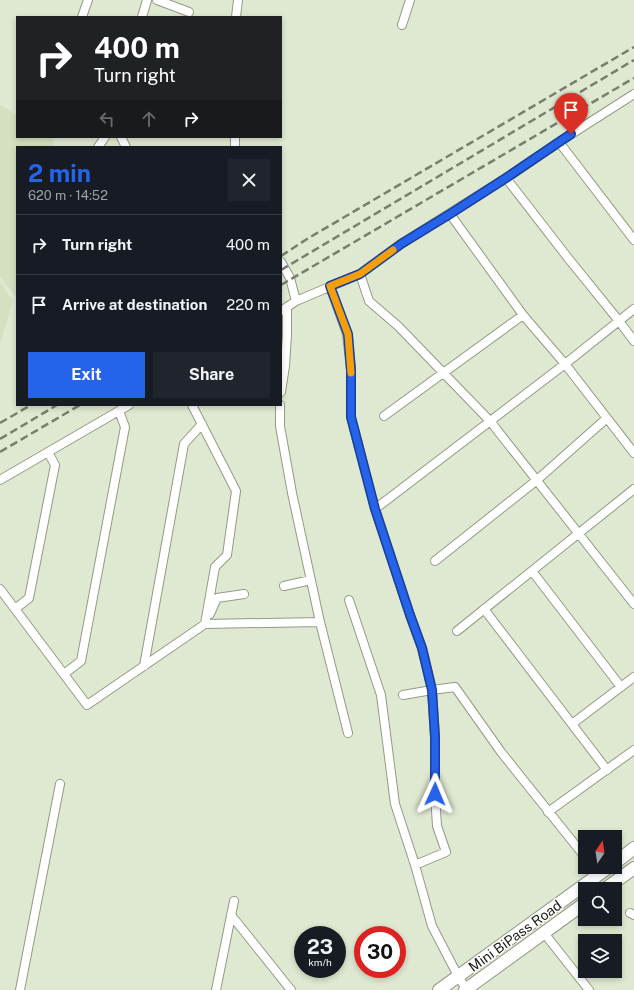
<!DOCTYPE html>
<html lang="en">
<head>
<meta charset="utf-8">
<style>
  body { margin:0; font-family:"Public Sans",sans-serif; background:#20242c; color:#f1f3f6; height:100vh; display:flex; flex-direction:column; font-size:15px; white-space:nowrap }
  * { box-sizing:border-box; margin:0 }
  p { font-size:13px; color:#9ea1a6 }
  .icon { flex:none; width:22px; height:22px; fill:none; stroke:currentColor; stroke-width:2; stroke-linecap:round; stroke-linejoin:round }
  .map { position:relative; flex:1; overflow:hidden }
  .details { position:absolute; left:16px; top:146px; width:266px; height:260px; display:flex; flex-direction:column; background:#171b24; border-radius:0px; box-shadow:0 2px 6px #0003 }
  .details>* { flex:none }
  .banner { position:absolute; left:16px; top:16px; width:266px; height:122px; border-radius:0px; box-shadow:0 2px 6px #0003; background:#202124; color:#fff; overflow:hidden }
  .needle { width:26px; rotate:13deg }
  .tools { position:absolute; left:578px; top:830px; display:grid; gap:8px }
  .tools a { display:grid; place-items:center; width:44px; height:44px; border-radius:0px; background:#171b24; box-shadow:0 2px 6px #0003; font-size:20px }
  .speed { position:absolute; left:294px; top:926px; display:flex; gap:8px; font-size:20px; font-weight:700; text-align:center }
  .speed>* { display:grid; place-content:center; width:52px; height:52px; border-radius:50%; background:#171b24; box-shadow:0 2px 6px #0003; line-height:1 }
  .speed small { font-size:10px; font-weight:400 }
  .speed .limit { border:6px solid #d22; background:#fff; color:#111 }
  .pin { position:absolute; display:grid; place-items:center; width:34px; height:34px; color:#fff; margin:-41px -17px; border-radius:50% 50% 50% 0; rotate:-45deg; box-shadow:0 0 4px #0007 }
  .pin .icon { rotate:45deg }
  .me { position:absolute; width:44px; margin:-22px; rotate:1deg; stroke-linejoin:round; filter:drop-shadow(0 0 3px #0008) }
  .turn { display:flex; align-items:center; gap:14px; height:84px; padding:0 12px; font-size:18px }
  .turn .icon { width:52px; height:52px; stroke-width:2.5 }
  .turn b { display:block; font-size:28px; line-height:34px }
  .lanes { display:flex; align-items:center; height:38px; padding:0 12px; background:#0003; justify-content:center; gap:20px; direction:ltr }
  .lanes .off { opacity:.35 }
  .round { display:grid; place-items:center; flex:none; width:42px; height:42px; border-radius:0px; background:#20242c }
  .head { display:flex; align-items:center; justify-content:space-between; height:68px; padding:0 12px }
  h1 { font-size:24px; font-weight:700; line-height:30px; color:#2563eb }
  .primary-button { display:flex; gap:8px; margin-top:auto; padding:8px 12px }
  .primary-button a { flex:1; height:46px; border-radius:0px; background:#2563eb; color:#fff; font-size:16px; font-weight:700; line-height:46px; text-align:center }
  .primary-button a+a { background:#20242c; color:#f1f3f6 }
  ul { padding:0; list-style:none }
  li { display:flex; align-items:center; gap:12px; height:60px; padding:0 12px; border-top:1px solid #363941 }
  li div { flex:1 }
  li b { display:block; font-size:15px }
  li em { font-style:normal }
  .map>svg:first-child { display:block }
  .built { fill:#d5e0c1 }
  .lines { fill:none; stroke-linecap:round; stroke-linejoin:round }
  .minor-casing { stroke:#939b85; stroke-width:10 }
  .secondary-casing { stroke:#939b85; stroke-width:14 }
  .minor { stroke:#fff; stroke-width:8 }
  .secondary { stroke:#fff; stroke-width:12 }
  .rail { stroke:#797e6f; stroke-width:2.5; stroke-dasharray:8 4; stroke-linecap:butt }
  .route-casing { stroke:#184099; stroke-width:10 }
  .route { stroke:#2563eb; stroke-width:7 }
  .slow { stroke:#f59e0b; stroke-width:7 }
  .labels { text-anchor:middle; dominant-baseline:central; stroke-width:3; stroke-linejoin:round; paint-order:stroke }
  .street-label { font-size:14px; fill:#181b12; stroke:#fff }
</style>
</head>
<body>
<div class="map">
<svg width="634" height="990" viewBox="0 0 634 990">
  <rect width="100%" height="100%" fill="#dfe8d1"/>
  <!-- built -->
  <path class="built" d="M0,105L17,115V137H52L55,147H17V298L0,277Z
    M0,282L13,301L0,344Z"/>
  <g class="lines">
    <!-- minor casing -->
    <g class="minor-casing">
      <path id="minor" d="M157,0L189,12
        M82,17L88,0
        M142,17L147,0
        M236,17L238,0
        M402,25L410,0
        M121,137L126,147
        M559,142L634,240
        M98,147L105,137
        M235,147V137
        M506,178L568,258L619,321L634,341
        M450,214L523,315L565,364L634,453
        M281,262L290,278L296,301L281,311
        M360,274L369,301L398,326L490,421L634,604
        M330,286L347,334L351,370V417L375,509L410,615L422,648L432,690L435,737V794L437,826L446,852L415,865
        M296,301L360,274L401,244L506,178L559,142L634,94
        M281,392L285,366L287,335V307
        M192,405L236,491L227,555L215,567L205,624
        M280,405V426L292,493L320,622L348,733
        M384,416L523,315
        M0,480L129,405
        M375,509L565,364L634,309
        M435,561L537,480L607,418
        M532,571L621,687
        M284,586L311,580
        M0,589L87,705L205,624L320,622
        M349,600L381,695L395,804L415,865L432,926L458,976L466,989
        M15,609L29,598L55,465L48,452
        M484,609L607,770
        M210,614L217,598L244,594
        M457,631L634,489
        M144,666L184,444L202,424
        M64,674L81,661L125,427L119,411
        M403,695L432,690L455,687L501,752L585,857
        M572,724L634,677
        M548,812L634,750
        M630,913L634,915
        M231,915L291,990
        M544,933L589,990
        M20,990L60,784
        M216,990L234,901"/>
    </g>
    <!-- secondary casing -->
    <g class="secondary-casing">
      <path id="secondary" d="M615,863L634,848
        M605,889L634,868
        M439,990L609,867
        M465,990L585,903"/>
    </g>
    <!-- minor -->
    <use href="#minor" class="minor"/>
    <!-- secondary -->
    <use href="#secondary" class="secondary"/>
    <!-- rail -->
    <path class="rail" d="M281,256L307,239L634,47
      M281,270L634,60
      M281,285L634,78
      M0,423L31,405
      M0,439L57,405
      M0,452L80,405"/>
  </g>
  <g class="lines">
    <!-- route casing -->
    <g class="route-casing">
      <path id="route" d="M435,794V737L432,690L422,648L410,615L375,509L351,417V370L348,334L330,286L360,274L401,244L450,214L506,178L571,134"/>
    </g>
    <!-- route -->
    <use href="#route" class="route"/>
    <!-- slow -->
    <path class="slow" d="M351,373L348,334L330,286L360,274L393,250"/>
  </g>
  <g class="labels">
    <!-- street labels -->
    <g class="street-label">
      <text transform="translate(515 936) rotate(-36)">Mini BiPass Road</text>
    </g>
  </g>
</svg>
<div class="tools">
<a><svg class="needle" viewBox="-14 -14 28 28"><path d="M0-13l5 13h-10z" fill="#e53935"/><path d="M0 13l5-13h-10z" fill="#9ea1a6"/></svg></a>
<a><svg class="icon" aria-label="search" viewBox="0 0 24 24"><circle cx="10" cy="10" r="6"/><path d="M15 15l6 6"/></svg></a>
<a><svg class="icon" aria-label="layers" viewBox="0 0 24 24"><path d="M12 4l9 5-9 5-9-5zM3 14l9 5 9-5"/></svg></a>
</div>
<div class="speed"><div>23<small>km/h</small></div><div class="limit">30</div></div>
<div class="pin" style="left:571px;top:134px;background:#d93025"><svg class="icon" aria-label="arrive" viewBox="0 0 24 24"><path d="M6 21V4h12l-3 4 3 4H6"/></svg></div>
<svg class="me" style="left:435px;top:794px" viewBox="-20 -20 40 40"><path d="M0-17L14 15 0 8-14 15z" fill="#2563eb" stroke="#fff" stroke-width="4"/></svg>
<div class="banner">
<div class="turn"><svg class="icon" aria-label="right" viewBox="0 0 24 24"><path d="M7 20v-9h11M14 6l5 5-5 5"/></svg><div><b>400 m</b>Turn right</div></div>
<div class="lanes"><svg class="icon off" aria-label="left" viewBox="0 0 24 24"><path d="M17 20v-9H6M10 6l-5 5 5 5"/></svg><svg class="icon off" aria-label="ahead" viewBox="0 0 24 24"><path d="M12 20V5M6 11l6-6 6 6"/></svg><svg class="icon" aria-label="right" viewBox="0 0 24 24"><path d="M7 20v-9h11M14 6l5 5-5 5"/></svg></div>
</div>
<section class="details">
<div class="head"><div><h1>2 min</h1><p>620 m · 14:52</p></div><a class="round"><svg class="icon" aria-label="close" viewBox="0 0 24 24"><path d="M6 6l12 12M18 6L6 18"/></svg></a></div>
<ul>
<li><svg class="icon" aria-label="right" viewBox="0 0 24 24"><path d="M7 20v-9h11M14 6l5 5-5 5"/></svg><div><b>Turn right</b></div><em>400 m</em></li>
<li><svg class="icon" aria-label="arrive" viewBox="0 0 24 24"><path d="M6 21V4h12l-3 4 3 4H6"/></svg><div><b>Arrive at destination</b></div><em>220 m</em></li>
</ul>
<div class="primary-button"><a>Exit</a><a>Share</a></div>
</section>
</div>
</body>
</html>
